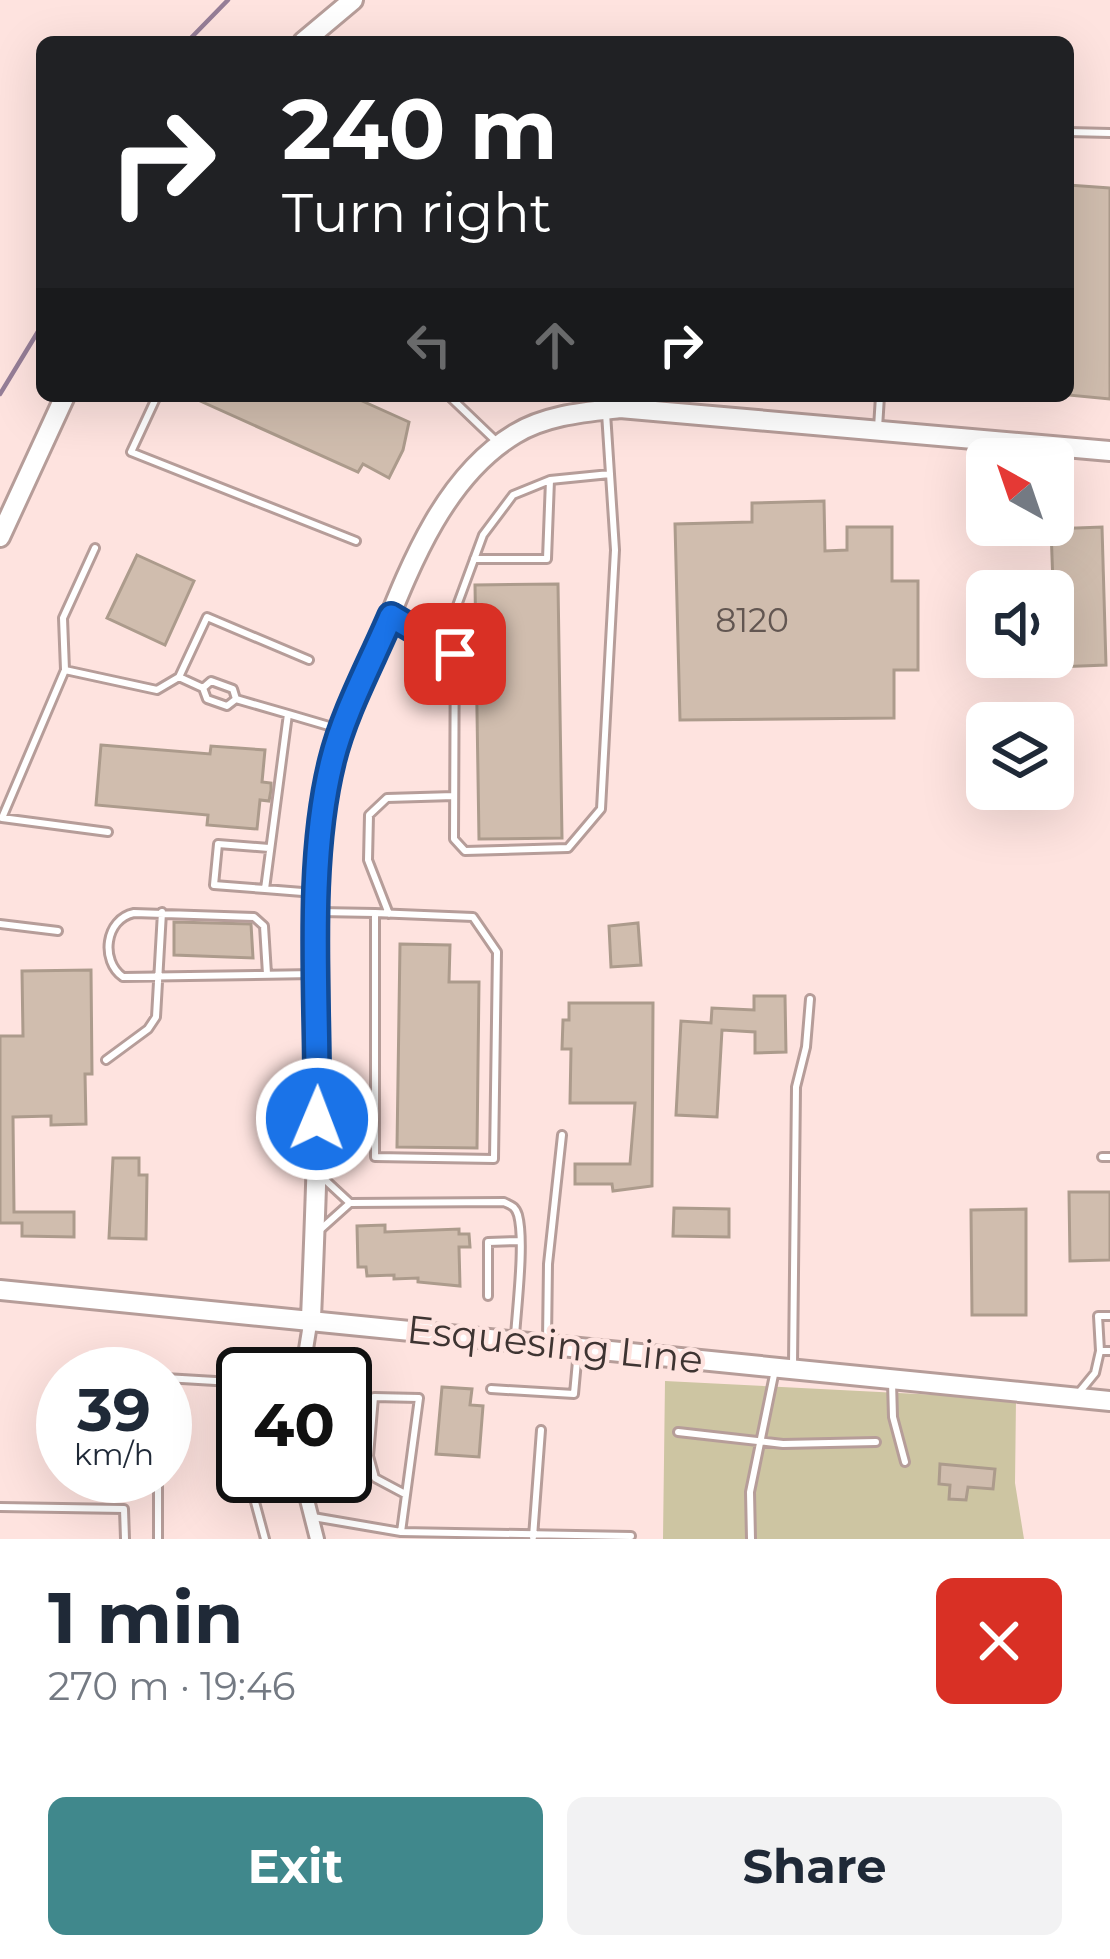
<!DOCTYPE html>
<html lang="en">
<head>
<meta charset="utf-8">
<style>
  body { margin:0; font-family:Montserrat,sans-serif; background:#f2f2f3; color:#1f2937; height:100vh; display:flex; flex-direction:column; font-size:45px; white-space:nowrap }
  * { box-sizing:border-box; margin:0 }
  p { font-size:39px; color:#747a83 }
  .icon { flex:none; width:66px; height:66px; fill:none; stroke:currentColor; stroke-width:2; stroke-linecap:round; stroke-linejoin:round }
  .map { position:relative; height:1539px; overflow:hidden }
  .side { display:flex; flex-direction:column; background:#fff; flex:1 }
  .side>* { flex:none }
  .banner { position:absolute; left:36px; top:36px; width:1038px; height:366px; border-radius:18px; box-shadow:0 12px 48px #0002; background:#202124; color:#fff; overflow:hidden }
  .needle { width:78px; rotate:320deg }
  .controls { position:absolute; left:966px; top:438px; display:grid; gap:24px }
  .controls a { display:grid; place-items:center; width:108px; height:108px; border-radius:18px; background:#fff; box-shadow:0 12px 48px #0002; font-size:60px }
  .speed { position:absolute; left:36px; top:1347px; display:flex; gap:24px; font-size:60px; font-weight:700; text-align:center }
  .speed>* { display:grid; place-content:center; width:156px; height:156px; border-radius:50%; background:#fff; box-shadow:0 12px 48px #0002; line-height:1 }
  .speed small { font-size:30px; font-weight:400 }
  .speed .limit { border:6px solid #111; border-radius:18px; background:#fff; color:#111 }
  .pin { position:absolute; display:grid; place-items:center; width:102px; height:102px; color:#fff; margin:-51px; border-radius:24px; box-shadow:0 6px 18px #0006 }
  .me { position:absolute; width:132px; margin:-66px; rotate:1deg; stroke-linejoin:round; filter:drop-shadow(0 0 9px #0008) }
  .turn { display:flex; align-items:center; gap:42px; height:252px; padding:0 48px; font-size:54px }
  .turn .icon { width:156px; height:156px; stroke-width:2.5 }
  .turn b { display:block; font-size:84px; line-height:102px }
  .lanes { display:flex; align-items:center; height:114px; padding:0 48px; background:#0003; justify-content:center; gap:60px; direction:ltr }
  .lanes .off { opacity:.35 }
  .round { display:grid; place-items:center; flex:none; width:126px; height:126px; border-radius:18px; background:#f2f2f3 }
  .head { display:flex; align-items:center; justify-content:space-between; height:204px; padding:0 48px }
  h1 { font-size:72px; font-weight:700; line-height:90px }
  .cta { display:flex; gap:24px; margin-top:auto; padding:24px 48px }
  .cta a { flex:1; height:138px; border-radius:18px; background:#40888c; color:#fff; font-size:48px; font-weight:700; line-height:138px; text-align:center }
  .cta a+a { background:#f2f2f3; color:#1f2937 }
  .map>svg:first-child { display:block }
  .green { fill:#cdc5a2 }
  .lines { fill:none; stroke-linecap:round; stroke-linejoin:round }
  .stream { stroke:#967e97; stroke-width:4.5 }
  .building { fill:#d0bdae; stroke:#ac9b8c; stroke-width:3 }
  .lane-casing { stroke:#b69d99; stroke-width:12 }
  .street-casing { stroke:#b69d99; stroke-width:18 }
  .secondary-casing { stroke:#b69d99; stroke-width:24 }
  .lane { stroke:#fff; stroke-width:6 }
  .street { stroke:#fff; stroke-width:12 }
  .secondary { stroke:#fff; stroke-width:18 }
  .route-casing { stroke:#114b97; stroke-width:30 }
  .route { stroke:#1a73e8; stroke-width:21 }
  .labels { text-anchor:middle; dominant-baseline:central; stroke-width:9; stroke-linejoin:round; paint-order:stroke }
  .number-label { font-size:33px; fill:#625651 }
  .street-label { font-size:39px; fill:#3e3432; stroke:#fee3df }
</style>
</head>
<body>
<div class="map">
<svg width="1110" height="1539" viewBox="0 0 1110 1539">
  <rect width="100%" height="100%" fill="#fee3df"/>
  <!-- green -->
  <path class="green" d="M665,1381L1016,1399L1015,1483L1024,1539H663Z"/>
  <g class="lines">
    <!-- stream -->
    <path class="stream" d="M187,42L228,0
      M0,394L42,325"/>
  </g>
  <!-- building -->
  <path class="building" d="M1068,185L1110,188V399L1068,395Z
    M189,396H351L409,422L403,450L389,478L363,464L358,472Z
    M824,501L825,551L847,550V527H892V581H918V670H894V718L680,720L675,524L752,522V503Z
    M1102,527L1106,665L1056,667L1051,529Z
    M137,555L194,581L165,645L107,618Z
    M558,584L562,838L479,839L475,585Z
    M101,745L210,754L211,746L265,750L262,782L271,783V790L269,801L260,800L257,829L207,825L208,815L96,805Z
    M174,922L251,924L253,958L174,955Z
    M638,923L641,965L611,967L609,926Z
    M400,944L450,945L449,982H479L477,1148L397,1147Z
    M91,970L92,1074H85L86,1124L51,1125V1116L13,1117L14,1212H74V1237L22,1236V1223H0V1036H23L22,971Z
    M754,996H785L786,1052L755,1053V1032L722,1030L717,1117L676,1115L681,1021L711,1023L712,1008L754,1010Z
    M569,1003H653L652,1186L613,1191L612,1184H575V1164H630L635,1103H570L571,1049H562L563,1020H569Z
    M113,1158H139V1175H147L146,1239L109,1238Z
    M1069,1192H1110V1260L1070,1261Z
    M674,1208L729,1209V1237L673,1236Z
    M1026,1209V1315H972L971,1210Z
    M385,1225V1232L459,1229V1234H469L470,1247H459L460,1286L418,1282V1278L394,1279V1275L367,1276L366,1267H358L357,1226Z
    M442,1387L472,1389L470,1405L483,1406L479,1457L436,1454Z
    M940,1464L995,1469L993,1489L968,1487L966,1500L949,1499L950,1485L939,1484Z"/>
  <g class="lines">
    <!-- lane casing -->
    <g class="lane-casing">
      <path id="lane" d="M1068,132L1110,133
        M157,396L131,452L356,541
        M449,396L497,442
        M606,413L615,550L601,809L568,848L465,851L454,839L455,611L483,535L513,495L550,480L610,474
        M878,428L880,396
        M474,559H547L550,480
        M394,618L455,654
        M65,670L63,618L95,548
        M203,688L179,677L207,617L309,660
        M236,699L233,689L211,681L203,688L207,699L227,706L236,699L288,714
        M108,832L2,818L65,670L157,690L179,677
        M265,889L214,885L218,844L269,848
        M315,893L265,889L288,714L339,729
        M319,912L375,913V1121L321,1119
        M389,914L368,860L369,815L387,798L454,796
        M0,924L58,931
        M267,974L264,926L254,917L134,913C105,919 100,961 123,977L315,974
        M106,1060L148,1029L156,1017L162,912
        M375,1121V1157L494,1159L497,952L473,917L375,913
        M1102,1157H1110
        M350,1203L504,1202C512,1206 515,1206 518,1215C525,1241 517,1306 515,1336
        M321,1229L350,1203L322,1177
        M488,1296V1242L519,1241
        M1110,1316H1098L1100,1351H1110
        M547,1340L548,1264L562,1135
        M793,1365L796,1087L806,1047L810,999
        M165,1378L232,1382L240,1388L243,1421
        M892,1382L893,1417L905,1462
        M491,1389L574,1394L578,1350
        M1077,1395L1095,1373L1100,1351
        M678,1432L783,1444L876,1442
        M158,1476V1539
        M248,1476L265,1539
        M0,1507L124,1509L125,1539
        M313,1517L401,1532L631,1536
        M401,1532L419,1398L374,1397L369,1456L375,1478L405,1494
        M533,1537L541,1430
        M751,1539L750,1492L775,1370"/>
    </g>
    <!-- street casing -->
    <g class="street-casing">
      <path id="street" d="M302,1374L311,1318
        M301,1476L317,1539"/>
    </g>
    <!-- secondary casing -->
    <g class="secondary-casing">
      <path id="secondary" d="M303,42L353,0
        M0,537L65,396
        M0,1290L1110,1401
        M311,1318C315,1224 319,1130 319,1036C319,946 312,852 331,763C338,731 355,700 368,670C402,589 435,482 515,434C546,415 585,412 620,408L1110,451"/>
    </g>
    <!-- lane -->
    <use href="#lane" class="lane"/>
    <!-- street -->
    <use href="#street" class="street"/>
    <!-- secondary -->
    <use href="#secondary" class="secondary"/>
  </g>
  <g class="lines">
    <!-- route casing -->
    <g class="route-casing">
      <path id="route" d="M317,1119C319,1007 305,869 332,761C344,712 371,663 391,616L455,654"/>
    </g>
    <!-- route -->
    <use href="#route" class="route"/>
  </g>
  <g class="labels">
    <!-- number labels -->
    <g class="number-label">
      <text x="752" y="620">8120</text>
    </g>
    <!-- street labels -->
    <g class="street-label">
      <text transform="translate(555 1344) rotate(6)">Esquesing Line</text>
    </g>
  </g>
</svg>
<div class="controls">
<a><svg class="needle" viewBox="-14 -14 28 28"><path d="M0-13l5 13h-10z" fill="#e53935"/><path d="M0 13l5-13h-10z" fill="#747a83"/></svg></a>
<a><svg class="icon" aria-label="sound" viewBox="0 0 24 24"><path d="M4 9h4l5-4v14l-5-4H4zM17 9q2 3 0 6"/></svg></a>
<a><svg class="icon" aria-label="layers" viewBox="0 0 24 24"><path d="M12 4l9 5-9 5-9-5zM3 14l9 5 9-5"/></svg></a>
</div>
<div class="speed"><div>39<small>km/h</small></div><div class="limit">40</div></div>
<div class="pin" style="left:455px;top:654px;background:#d93025"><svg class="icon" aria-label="arrive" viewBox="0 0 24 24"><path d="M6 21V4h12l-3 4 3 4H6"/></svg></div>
<svg class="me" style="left:317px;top:1119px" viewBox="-20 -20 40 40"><circle r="17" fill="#1a73e8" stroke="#fff" stroke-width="3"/><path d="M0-11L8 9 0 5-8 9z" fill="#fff"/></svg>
<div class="banner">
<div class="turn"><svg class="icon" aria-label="right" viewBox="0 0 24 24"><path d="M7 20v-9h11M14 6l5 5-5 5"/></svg><div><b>240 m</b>Turn right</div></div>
<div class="lanes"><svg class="icon off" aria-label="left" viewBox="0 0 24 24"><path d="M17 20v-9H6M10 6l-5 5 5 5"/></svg><svg class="icon off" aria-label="ahead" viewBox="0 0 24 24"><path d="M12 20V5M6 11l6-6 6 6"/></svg><svg class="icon" aria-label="right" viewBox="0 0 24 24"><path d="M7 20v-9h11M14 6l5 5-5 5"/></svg></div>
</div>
</div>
<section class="side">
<div class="head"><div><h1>1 min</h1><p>270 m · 19:46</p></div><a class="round" style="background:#d93025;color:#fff"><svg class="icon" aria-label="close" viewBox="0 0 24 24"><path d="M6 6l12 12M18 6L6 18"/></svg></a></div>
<div class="cta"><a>Exit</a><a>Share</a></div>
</section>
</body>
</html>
